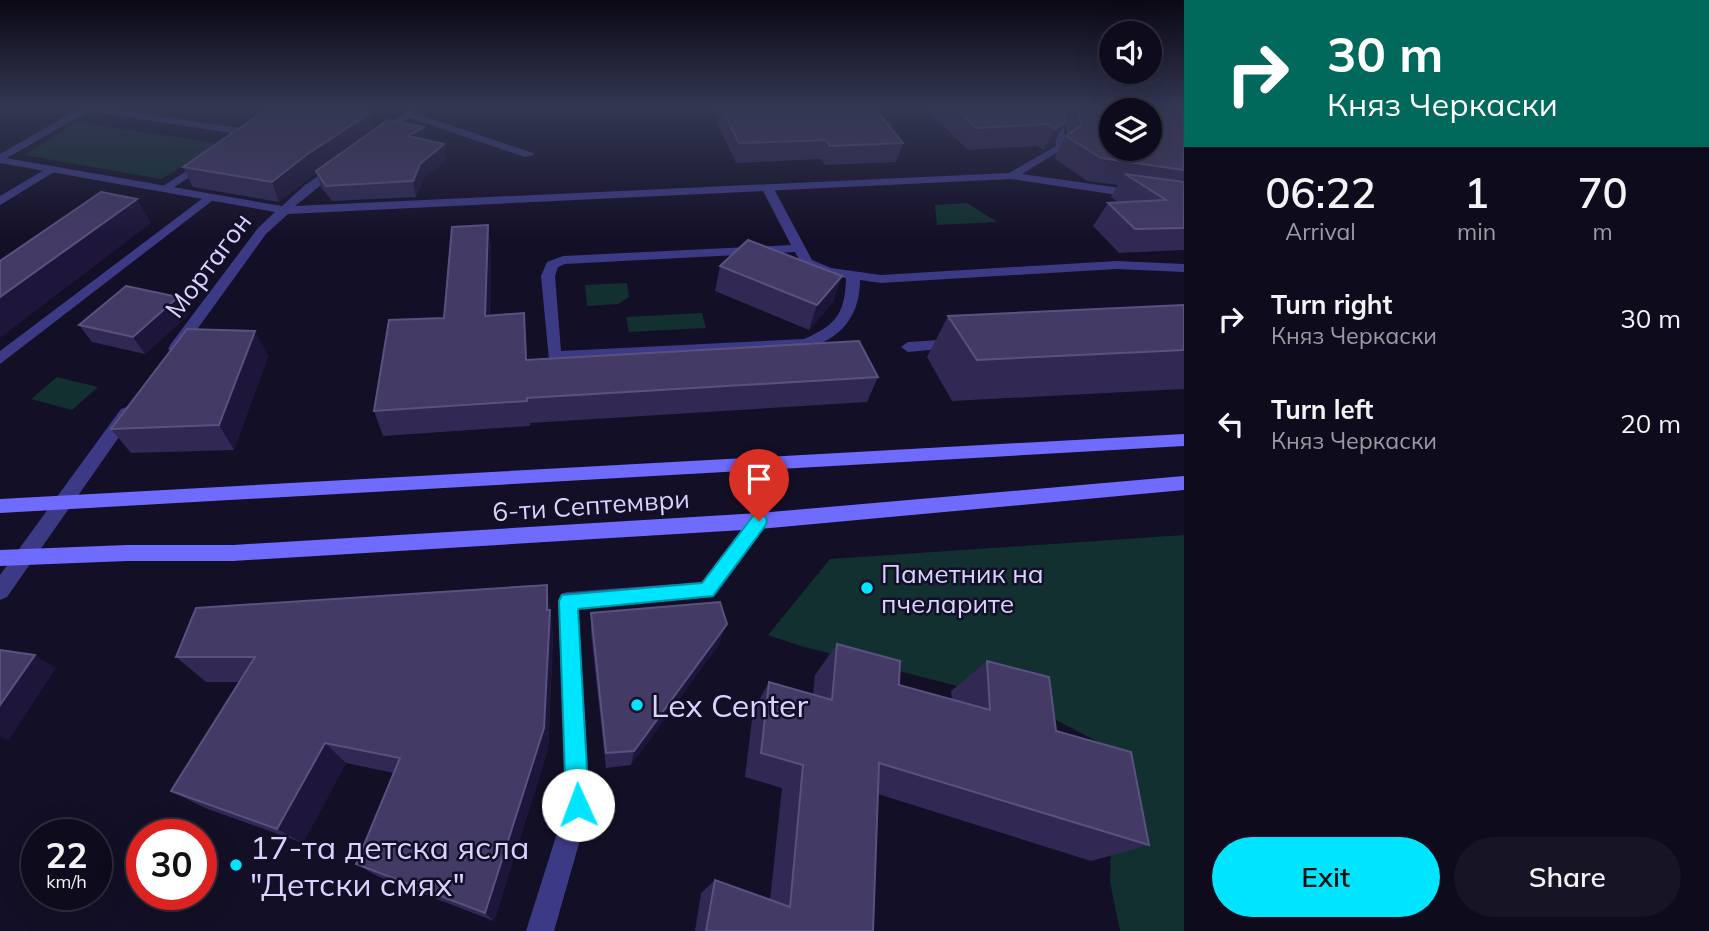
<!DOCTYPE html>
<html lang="en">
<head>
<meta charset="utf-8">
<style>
  body { margin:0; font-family:Mulish,sans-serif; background:#171425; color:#f1f3f6; height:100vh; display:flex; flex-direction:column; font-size:26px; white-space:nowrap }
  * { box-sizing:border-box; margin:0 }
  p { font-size:23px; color:#9b9ba3 }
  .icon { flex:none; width:38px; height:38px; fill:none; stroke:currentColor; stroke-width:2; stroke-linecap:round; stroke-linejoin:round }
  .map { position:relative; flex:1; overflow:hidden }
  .side { display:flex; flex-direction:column; background:#0e0b1c; width:525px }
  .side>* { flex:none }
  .top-card { background:#00695c; color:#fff; overflow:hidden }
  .tools { position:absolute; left:1099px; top:21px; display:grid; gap:14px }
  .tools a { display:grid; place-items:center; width:63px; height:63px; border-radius:50%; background:#0e0b1c; box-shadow:0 7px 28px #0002,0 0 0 2px #2e2b3b; font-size:35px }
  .speed { position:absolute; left:21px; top:819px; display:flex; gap:14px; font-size:35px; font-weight:700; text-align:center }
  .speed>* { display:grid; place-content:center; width:91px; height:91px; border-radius:50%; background:#0e0b1c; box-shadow:0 7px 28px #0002,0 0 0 2px #2e2b3b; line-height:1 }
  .speed small { font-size:18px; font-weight:400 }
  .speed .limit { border:10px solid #d22; background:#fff; color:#111 }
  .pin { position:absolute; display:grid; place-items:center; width:60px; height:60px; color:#fff; margin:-72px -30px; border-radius:50% 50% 50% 0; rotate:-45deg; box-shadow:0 0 7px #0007 }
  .pin .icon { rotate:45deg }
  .me { position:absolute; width:77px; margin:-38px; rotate:358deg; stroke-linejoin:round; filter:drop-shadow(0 0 5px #0008) }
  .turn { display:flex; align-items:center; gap:24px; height:147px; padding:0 28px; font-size:32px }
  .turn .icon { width:91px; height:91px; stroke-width:2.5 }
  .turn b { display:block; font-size:49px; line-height:60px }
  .eta { display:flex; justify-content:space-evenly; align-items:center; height:119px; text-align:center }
  .eta b { font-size:42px; font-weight:600; line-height:49px }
  .action { display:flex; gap:14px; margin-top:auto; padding:14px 28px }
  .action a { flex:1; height:80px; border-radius:42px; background:#00e5ff; color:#111; font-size:28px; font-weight:600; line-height:80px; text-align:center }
  .action a+a { background:#171425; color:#f1f3f6 }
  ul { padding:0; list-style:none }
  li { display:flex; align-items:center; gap:21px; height:105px; padding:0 28px }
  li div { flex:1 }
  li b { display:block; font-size:26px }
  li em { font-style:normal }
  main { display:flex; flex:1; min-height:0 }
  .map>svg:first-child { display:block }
  .green { fill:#12302f }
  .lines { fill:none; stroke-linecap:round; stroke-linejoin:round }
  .service { fill:#3d3a85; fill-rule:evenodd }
  .minor { fill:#3d3a85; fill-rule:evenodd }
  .secondary { fill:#6f6bff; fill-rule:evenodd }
  .wall { fill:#312854 }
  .shaded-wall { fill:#1d163a }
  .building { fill:#433a66; stroke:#5a527e; stroke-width:2; fill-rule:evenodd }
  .route { fill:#00e5ff; stroke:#0095a6; stroke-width:2 }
  .poi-dot { fill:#00e5ff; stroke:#130f26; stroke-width:2.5 }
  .labels { text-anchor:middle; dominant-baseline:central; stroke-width:5; stroke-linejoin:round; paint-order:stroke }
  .street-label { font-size:26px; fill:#d9d4ff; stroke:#130f26 }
  .poi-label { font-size:26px; fill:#d9d4ff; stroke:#130f26; text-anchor:start }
  .near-poi-label { font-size:32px; fill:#d9d4ff; stroke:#130f26; text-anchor:start }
</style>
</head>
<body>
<main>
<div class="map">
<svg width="1184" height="931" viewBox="0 0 1184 931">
  <rect width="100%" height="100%" fill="#130f26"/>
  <!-- green -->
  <path class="green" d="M76,122L221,144L161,179L24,155Z
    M967,203L997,222L937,225L935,205Z
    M627,283L629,297L618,304L587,306L585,285Z
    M702,313L706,328L629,332L626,317Z
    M57,377L98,387L72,410L31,399Z
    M1184,535V931H1120L1110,882L1113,750L1024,703L801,646L768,635L830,559Z"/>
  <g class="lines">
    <!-- service -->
    <path class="service" d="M82,107H100L252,130L257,133L247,139L243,135L89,111L0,162V154Z
      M408,111L533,153L534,155L525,157L404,116L403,114Z
      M206,159L211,162L210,164L168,191L158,189Z
      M49,167L59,169L0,205V196Z
      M768,186L774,189L812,260L831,268L881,275L1117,261L1184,264V272L1117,269L881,283L860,280C860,316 841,339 806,349L549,360L541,276L547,262L563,256L791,245L762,189ZM795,252C805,273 824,276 846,278C845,314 836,325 804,339L561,351L555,276L558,267L565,264Z
      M207,195L217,197L0,364V351Z
      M957,339L962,341L964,344L962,347L908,352L901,347L908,342Z
      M759,513L766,516L768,521L766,526L714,597L568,610L561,608L558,601L561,594L568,592L702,582L752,516Z"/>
    <!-- minor -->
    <path class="minor" d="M413,107H424L383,138H375V134Z
      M1044,107H1054L1064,125L1066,147L1022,174L1184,197V205L1011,179L288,214L266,234L180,353L175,354L168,349L170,345L258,228L275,212L0,163V157L282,206L305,185L337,164L343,167L341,169L295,206L1009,173L1056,146L1054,125Z
      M127,407L133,409L135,413L133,417L7,597L0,600V575L121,409Z
      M568,592L575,594L578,601L590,805L554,931H526L566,805L558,601L561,594Z"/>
    <!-- secondary -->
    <path class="secondary" d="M1184,434V446L0,513V499Z
      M1184,476V490L759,529L233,561H127L0,566V550L127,545H233L759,513Z"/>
  </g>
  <!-- wall -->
  <path class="wall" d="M710,107H874L903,143L896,162L825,165L821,159L736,163Z
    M924,107H1184V250L1119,253L1093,226L1108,203H1119L1111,197L1118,185L1087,181L1054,158L1066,136L1067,135L1066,124L1065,121V123L1053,145L1043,150L1037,146L968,150Z
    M370,113L374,129L427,141L446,160L423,179L416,197L332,201L321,187L316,172L279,202L193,187L183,167Z
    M488,225L491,250L490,316L526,338L527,360L878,377L867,402L530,423V426L383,436L374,411L444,318Z
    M720,266L834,301L809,330L715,291Z
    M178,297L188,315L145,354L92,342L79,325Z
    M1184,305V389L952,401L927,357L948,316Z
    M268,356L234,450L131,453L111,429Z
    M547,585L553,637L548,749L494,921L377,876L356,864L394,773L346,763L303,843L205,808L171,791L239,682H206L176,657Z
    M591,613L719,644L631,765L606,768L591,633Z
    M837,644L899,685L952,700L951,691L987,661L1056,731L1149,845L1091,861L878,794L873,931H695L701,893L715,880L770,900L782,788L745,777L753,711L769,682L813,695L815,675Z"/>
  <!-- shaded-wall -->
  <path class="shaded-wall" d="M370,113L375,131L312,175L279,202L272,182L306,155Z
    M1065,123L1053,145L1043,150L1055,129Z
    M424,127L427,142L408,136Z
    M444,144L446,160L423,179L416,197L413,181L420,164Z
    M137,199L151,223L0,338V297Z
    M488,225L491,250L489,341L485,316Z
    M842,276L834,301L809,330L817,305Z
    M178,297L188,315L145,354L133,337Z
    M524,313L526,338L528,385L526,360Z
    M255,331L268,356L234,450L219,425Z
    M547,585L553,637L548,749L494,921L485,913Z
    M727,624L719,644L631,765L634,751Z
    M35,655L56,668L9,740L0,736V705Z
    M325,743L346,763L303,843L277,829Z"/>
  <!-- building -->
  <path class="building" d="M270,107H337L370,113L306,155L272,182L183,167Z
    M721,107H874L903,143L830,146L826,140L739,143Z
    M954,107H1063L1065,123L1055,129L1048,124L977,128Z
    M1078,107H1184V170L1101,158L1066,136L1081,125ZM1111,110H1150V149H1111Z
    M388,120L424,127L408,136L444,144L420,164L413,181L326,186L316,171Z
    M1125,174L1184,182V228L1135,229L1108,203L1166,200Z
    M101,192L137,199L0,297V261Z
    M488,225L485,316L524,313L526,360L859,341L878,377L527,398V401L374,411L389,320L444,318L452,227Z
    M748,240L842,276L817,305L720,266Z
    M126,286L178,297L133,337L79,325Z
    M1184,305V350L977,360L948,316Z
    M187,329L255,331L219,425L111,429Z
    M547,585V610H550L544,728L485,913L356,864L400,758L325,743L277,829L171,791L255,657H176L196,608Z
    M720,602L727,624L634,751L606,753L591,613Z
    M837,644L900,661L899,685L990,710L987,661L1049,677L1056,731L1131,752L1149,845L879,763L873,931H706L715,880L790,907L803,765L761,753L769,682L832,700Z
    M0,650L35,655L0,705Z"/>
  <!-- sky -->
  <linearGradient id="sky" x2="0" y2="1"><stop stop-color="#0a0815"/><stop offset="0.45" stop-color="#333752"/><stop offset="1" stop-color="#333752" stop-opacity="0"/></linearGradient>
  <rect width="1184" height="237" fill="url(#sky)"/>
  <!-- route -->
  <path class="route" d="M759,514L765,516L767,521L765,526L713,596L578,609L589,805L585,813L578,816L570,813L566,805L559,601L562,595L702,583L753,516Z"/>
  <!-- markers -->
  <g class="poi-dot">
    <circle cx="867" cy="588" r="7"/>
    <circle cx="637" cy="705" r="7"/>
    <circle cx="236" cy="865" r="7"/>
  </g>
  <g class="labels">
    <!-- street labels -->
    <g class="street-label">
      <text transform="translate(208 265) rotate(-53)">Мортагон</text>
      <text transform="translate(591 505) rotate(-4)">6-ти Септември</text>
    </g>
    <!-- poi labels -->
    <g class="poi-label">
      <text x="881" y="573">Паметник на<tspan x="881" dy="30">пчеларите</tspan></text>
    </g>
    <!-- near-poi labels -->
    <g class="near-poi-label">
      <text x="651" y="705">Lex Center</text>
      <text x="250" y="847">17-та детска ясла<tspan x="250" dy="37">"Детски смях"</tspan></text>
    </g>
  </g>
</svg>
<div class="tools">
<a><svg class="icon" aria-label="sound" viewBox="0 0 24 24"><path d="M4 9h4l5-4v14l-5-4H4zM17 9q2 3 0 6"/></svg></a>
<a><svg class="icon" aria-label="layers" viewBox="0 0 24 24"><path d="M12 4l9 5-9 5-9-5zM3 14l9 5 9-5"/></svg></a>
</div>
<div class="speed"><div>22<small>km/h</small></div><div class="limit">30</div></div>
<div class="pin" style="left:759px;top:521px;background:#d93025"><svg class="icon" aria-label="arrive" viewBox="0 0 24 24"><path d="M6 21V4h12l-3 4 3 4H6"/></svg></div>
<svg class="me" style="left:578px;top:805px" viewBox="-20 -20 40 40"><circle r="19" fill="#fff"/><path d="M0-13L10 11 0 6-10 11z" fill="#00e5ff"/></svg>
</div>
<section class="side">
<div class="top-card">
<div class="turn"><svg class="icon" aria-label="right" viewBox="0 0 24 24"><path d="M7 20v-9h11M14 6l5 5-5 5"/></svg><div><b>30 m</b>Княз Черкаски</div></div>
</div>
<div class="eta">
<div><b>06:22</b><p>Arrival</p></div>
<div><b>1</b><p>min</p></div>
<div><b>70</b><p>m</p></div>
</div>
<ul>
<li><svg class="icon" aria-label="right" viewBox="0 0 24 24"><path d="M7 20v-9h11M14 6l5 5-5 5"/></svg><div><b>Turn right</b><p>Княз Черкаски</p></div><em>30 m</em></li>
<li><svg class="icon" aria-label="left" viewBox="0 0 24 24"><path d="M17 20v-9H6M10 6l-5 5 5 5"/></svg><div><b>Turn left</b><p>Княз Черкаски</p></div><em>20 m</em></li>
</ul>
<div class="action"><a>Exit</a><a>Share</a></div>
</section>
</main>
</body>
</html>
